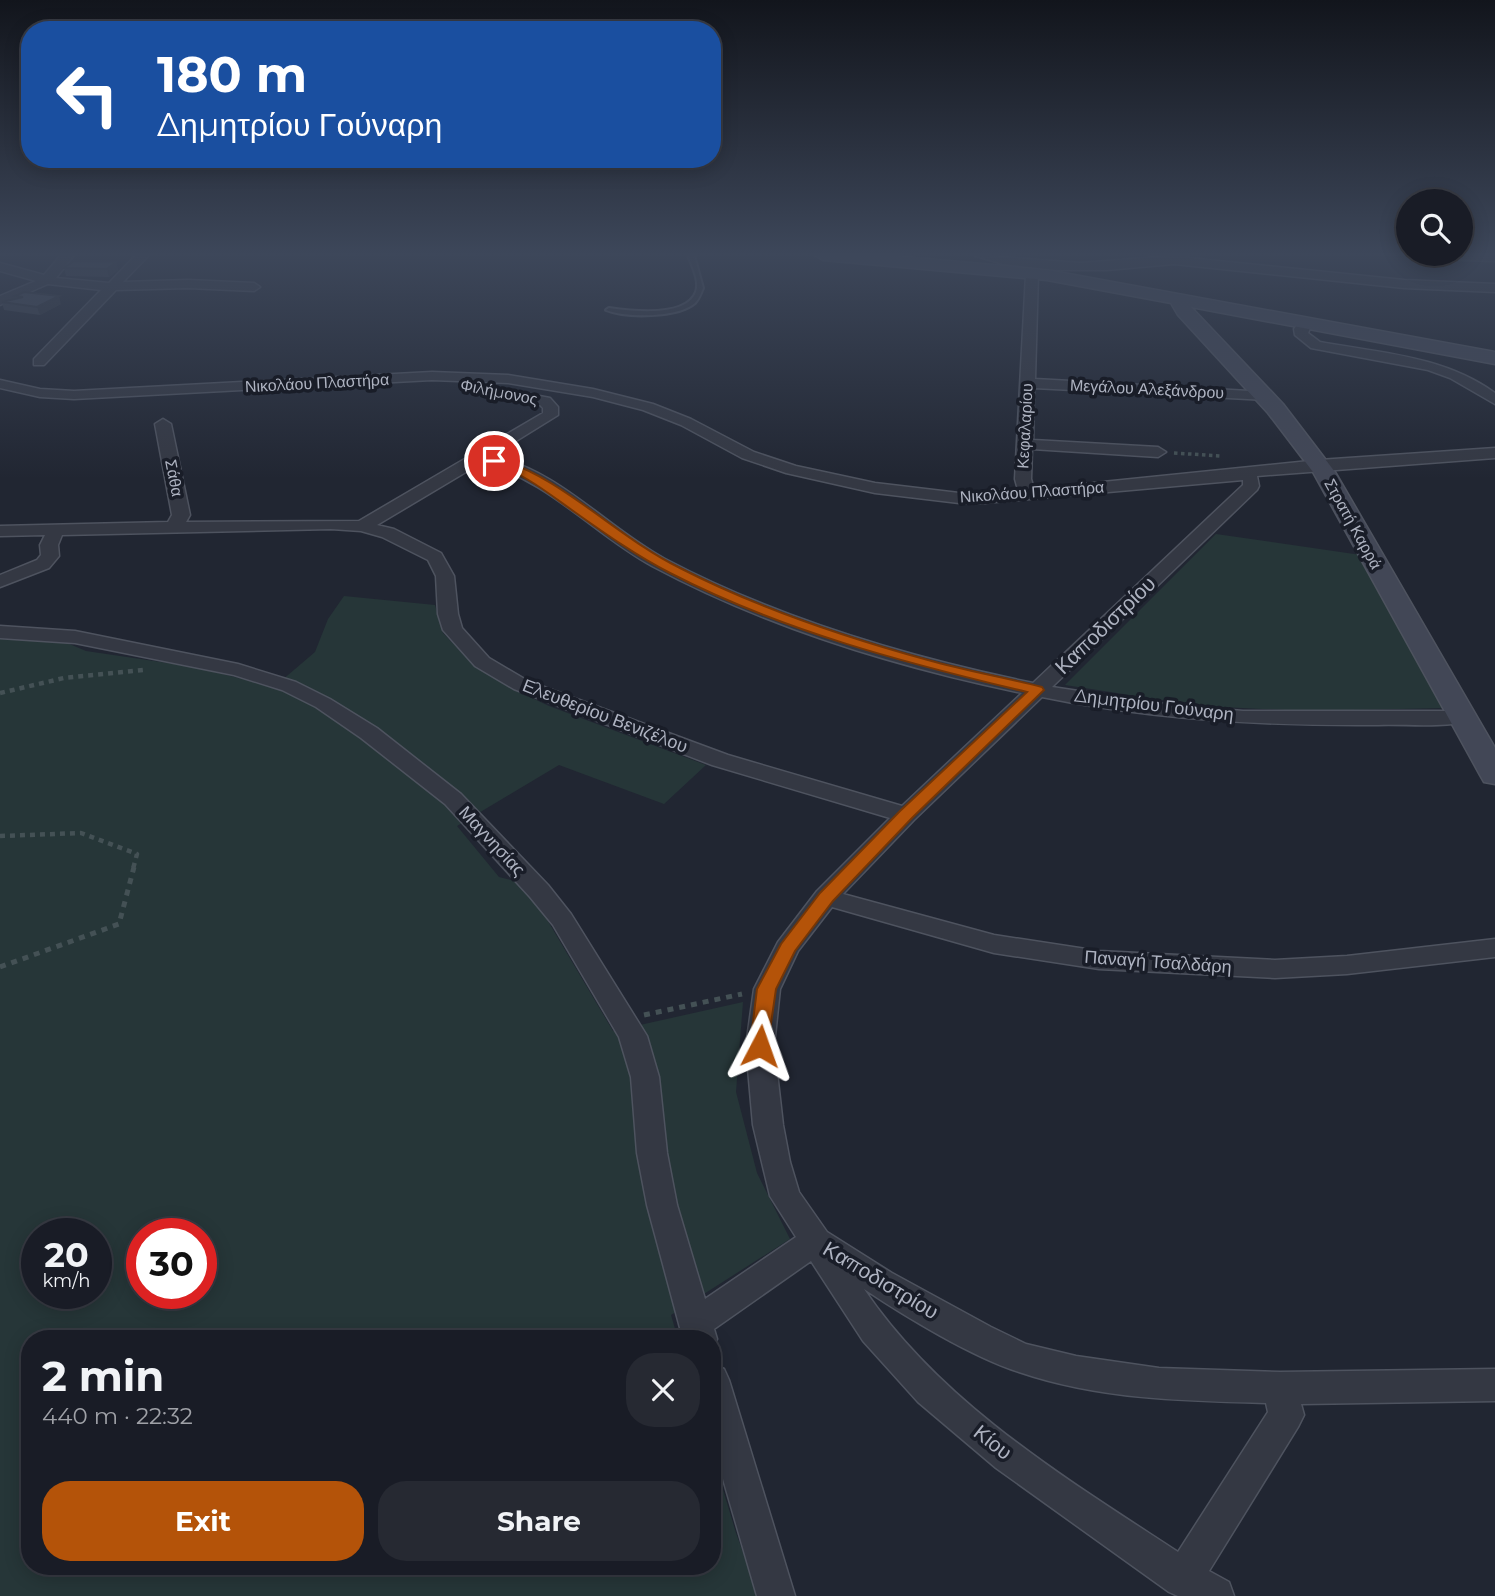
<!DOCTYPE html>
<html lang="en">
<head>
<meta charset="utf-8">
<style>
  body { margin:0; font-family:Montserrat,sans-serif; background:#262932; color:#f1f3f6; height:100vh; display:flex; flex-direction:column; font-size:26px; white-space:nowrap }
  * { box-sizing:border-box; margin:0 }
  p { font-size:23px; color:#9fa1a7 }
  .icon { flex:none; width:38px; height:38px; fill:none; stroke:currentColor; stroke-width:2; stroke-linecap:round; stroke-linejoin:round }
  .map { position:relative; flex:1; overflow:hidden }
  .details { position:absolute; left:21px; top:1330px; width:700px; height:245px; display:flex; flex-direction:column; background:#191c26; border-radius:28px; box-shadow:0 4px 18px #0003,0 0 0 2px #373a43 }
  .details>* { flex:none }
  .top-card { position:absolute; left:21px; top:21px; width:700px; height:147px; border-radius:28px; box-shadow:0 4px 18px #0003,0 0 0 2px #373a43; background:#1a4fa0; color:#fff; overflow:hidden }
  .fabs { position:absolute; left:1396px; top:189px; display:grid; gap:14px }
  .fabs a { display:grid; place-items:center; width:77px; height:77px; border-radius:50%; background:#191c26; box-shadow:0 4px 18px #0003,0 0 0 2px #373a43; font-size:35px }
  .speed { position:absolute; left:21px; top:1218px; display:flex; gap:14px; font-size:35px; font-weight:700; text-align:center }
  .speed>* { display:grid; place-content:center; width:91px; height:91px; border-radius:50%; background:#191c26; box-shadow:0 4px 18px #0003,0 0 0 2px #373a43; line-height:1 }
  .speed small { font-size:18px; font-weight:400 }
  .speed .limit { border:10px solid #d22; background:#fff; color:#111 }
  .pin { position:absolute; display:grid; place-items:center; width:60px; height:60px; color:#fff; margin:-30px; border:4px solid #fff; border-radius:50%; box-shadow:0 2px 7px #0007 }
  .me { position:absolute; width:77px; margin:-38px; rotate:4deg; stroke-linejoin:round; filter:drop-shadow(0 0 5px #0008) }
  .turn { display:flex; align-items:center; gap:24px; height:147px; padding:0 21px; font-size:32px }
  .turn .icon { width:91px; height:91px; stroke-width:2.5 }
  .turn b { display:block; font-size:49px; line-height:60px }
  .round { display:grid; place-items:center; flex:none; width:74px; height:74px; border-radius:28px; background:#262932 }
  .overview { display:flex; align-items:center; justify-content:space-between; height:119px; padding:0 21px }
  h1 { font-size:42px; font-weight:700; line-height:52px }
  .primary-button { display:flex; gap:14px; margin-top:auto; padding:14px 21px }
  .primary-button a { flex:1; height:80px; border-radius:28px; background:#b45309; color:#fff; font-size:28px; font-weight:700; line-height:80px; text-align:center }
  .primary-button a+a { background:#262932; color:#f1f3f6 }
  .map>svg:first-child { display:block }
  .green { fill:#263638; fill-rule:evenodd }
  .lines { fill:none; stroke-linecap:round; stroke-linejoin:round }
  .lane-casing { stroke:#4e535f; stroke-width:4 }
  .street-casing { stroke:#4e535f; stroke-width:3 }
  .secondary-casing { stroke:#4e535f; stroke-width:3 }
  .path-far2 { stroke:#445155; stroke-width:3.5; stroke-dasharray:3.5 3.5; stroke-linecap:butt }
  .path-far1 { stroke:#445155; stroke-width:4.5; stroke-dasharray:5 5; stroke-linecap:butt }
  .path { stroke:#445155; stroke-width:5; stroke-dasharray:6 6; stroke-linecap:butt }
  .lane { fill:#343843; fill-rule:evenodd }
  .street { fill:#343843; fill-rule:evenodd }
  .secondary { fill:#424756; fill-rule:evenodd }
  .wall { fill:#393f4b }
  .shaded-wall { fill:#2e333d }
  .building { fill:#424957; stroke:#2e333d; stroke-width:2 }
  .route { fill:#b45309; stroke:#753606; stroke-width:2 }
  .labels { text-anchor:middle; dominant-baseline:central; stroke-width:7; stroke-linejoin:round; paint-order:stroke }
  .far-street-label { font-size:16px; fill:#aeb3c1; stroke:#191d28 }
  .street-label { font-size:18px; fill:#aeb3c1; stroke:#191d28 }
  .near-street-label { font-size:21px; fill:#aeb3c1; stroke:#191d28 }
</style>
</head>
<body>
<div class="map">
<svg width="1495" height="1596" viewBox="0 0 1495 1596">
  <rect width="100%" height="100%" fill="#212632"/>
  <!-- green -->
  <path class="green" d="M1216,534L1361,555L1448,708L1304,711L1201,706L1065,685Z
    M344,596L435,605L443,633L465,656L503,684L549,706L706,765L664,804L559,765L457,826L499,877L526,884L613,1031L743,1002L736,1092L757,1173L790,1239L671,1315L678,1339H30V1566H712V1453L736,1533L759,1596H0V638L60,640L86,651L195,667L274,687L315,652L328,619ZM37,1234H96V1293H37ZM142,1234H201V1293H142Z"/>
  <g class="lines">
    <!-- lane casing -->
    <g class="lane-casing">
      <path id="lane" d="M688,255H694L703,288C701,293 699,299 695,303C678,318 626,318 606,310L609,308C630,311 686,318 696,292C700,281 692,266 688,255Z"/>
    </g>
    <!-- street casing -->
    <g class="street-casing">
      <path id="street" d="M61,255H74L56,278L109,283L136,255H149L123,282L188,280L254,283L260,287L254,291L188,288L116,290L44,365H34V359L101,290L48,284L0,305V296L36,281L0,271V263L44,275Z
        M973,255L1081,263L1184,255L1189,258L1404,280L1495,284V292L1404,288L1174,264L1107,270H1055L1003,264Z
        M1427,255H1495V261L1433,259Z
        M1032,270L1038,274L1035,379L1267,392L1274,396L1267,400L1034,388L1033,440L1158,447L1166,452L1158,457L1032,449L1031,479L1034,489L1319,460L1495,448V458L1257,476L1259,486L1257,490L1052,687L1171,705L1243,711H1462L1469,713L1473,717L1469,721C1441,728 1407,724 1378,725C1265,726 1153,720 1042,697L914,820L843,894L994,935L1099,951L1275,960L1347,956L1495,939V957L1347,974L1275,978L1099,969L994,953L832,907L798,951L780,989L774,1046L783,1125L790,1162L799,1192L827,1232L892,1273L991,1327L1026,1344L1076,1356L1159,1368L1280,1372L1495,1369V1401L1301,1404L1304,1415L1298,1427L1209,1571L1229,1582L1234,1596H1178L1169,1592L996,1468L918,1402L863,1341L811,1261L714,1329L717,1339L712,1349V1339H683L647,1205L637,1153L631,1077L619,1037L553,925L530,897L445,804L361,738L316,707L282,690L234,675L75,643L0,638V626L75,631L238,664L296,682L330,699L377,728L461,794L548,885L571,914L647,1036L659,1077L667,1153L677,1205L705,1299L796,1237L770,1196L753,1125L746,1046L754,989L778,942L817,891L890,818L712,765L514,689L475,666L443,630L438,614L436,576L428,560L382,537L361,531L331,529L62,535L58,545L59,556L49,568L0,587V575L37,560L41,555L40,545L45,535L0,536V526L168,522L172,515L155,424L163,419L171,424L190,515L186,522L359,521L543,413V408L540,405L498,396L496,393L503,389L550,398L558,407V415L492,456C559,470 606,527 665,559C779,619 907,657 1033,683L1243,485V480L984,503H959L875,493L786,473L742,458L681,425L643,410L593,397L508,383L432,380L74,399L40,397L0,388V380L40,389L74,391L432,372L508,375L593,389L653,404L691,419L754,452L796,466L875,483L959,493L1018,490L1015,479L1026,274ZM481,463C548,479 593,534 652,566C766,627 896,667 1022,693L902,806L728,755L528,681L489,658L462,628L458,614L454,576L441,553L394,529L377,525ZM864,1289C906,1317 972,1357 1019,1372C1098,1399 1183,1401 1266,1403L1268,1412L1178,1552C1065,1478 941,1403 864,1289Z
        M1305,320L1312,324L1308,333L1320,342C1381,353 1444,356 1495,393V404L1450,378L1428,370L1311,348L1295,335L1294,329L1300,321Z
        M712,1364L724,1369L729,1380L795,1596H757L712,1441Z"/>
    </g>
    <!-- secondary casing -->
    <g class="secondary-casing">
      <path id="secondary" d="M815,255H883L1047,270L1495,352V364L1191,307L1283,404L1335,472L1495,748V784L1484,782L1480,775L1313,472L1268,413L1178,315L1171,303L1047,280L823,260Z"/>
    </g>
    <!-- path-far2 -->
    <path class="path-far2" d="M1174,453L1221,456"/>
    <!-- path-far1 -->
    <path class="path-far1" d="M0,693L64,678L144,670
      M0,836L81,833L137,854L133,869"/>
    <!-- path -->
    <path class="path" d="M0,967L119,924L134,867
      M644,1015L742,994"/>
    <!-- lane -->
    <use href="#lane" class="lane"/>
    <!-- street -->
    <use href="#street" class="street"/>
    <!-- secondary -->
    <use href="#secondary" class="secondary"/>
  </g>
  <!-- wall -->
  <path class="wall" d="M116,262L118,270L109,277L66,276L64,268Z
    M15,296L61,304L40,315L4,310L2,302L16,298Z"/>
  <!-- shaded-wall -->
  <path class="shaded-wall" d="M116,262L118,270L109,277L107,269Z
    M59,296L61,304L40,315L37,307Z"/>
  <!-- building -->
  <path class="building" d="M74,261L116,262L107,269L64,268Z
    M24,292L59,296L37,307L2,302L23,297L15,296Z"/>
  <!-- sky -->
  <linearGradient id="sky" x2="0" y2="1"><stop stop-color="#12151c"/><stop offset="0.53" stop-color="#3d475a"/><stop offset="1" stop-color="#3d475a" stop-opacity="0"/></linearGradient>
  <rect width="1495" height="479" fill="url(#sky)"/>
  <!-- route -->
  <path class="route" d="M494,458C557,473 618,538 680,568C758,608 844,637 928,660C966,671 1004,677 1042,687L1044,690L912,818L833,901L795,951L776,989L767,1051H753L750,1046L757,989L781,944L820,893L900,811L1027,692C905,663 782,631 670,573C637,556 607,535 576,513C549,494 523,472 490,463L488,461Z"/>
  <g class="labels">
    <!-- far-street labels -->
    <g class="far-street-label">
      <text transform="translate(317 383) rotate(-3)">Νικολάου Πλαστήρα</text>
      <text transform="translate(1147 389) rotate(3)">Μεγάλου Αλεξάνδρου</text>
      <text transform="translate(499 392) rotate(11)">Φιλήμονος</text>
      <text transform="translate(1025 426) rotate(-87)">Κεφαλαρίου</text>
      <text transform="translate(174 478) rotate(79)">Σάθα</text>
      <text transform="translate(1032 492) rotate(-4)">Νικολάου Πλαστήρα</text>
      <text transform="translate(1353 524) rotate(61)">Στρατή Καρρά</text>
    </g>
    <!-- street labels -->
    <g class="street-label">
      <text transform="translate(1154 705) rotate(7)">Δημητρίου Γούναρη</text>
      <text transform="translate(605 716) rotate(21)">Ελευθερίου Βενιζέλου</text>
      <text transform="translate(492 841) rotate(47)">Μαγνησίας</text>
      <text transform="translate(1158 962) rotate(4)">Παναγή Τσαλδάρη</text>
    </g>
    <!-- near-street labels -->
    <g class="near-street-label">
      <text transform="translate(1105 625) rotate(-44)">Καποδιστρίου</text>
      <text transform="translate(881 1280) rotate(31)">Καποδιστρίου</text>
      <text transform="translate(993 1442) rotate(38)">Κίου</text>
    </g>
  </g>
</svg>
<div class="fabs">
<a><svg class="icon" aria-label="search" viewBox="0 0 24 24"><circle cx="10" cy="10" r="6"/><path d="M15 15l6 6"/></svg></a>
</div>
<div class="speed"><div>20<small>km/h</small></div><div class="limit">30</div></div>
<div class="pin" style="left:494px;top:461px;background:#d93025"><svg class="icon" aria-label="arrive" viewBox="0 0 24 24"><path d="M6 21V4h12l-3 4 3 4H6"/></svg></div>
<svg class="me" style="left:760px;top:1046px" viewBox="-20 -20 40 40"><path d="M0-17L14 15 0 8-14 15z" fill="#b45309" stroke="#fff" stroke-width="4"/></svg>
<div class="top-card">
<div class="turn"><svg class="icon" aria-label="left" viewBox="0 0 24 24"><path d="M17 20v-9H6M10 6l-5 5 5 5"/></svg><div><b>180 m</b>Δημητρίου Γούναρη</div></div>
</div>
<section class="details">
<div class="overview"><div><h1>2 min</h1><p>440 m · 22:32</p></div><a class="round"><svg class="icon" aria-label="close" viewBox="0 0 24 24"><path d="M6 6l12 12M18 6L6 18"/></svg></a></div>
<div class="primary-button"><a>Exit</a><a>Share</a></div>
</section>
</div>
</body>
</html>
